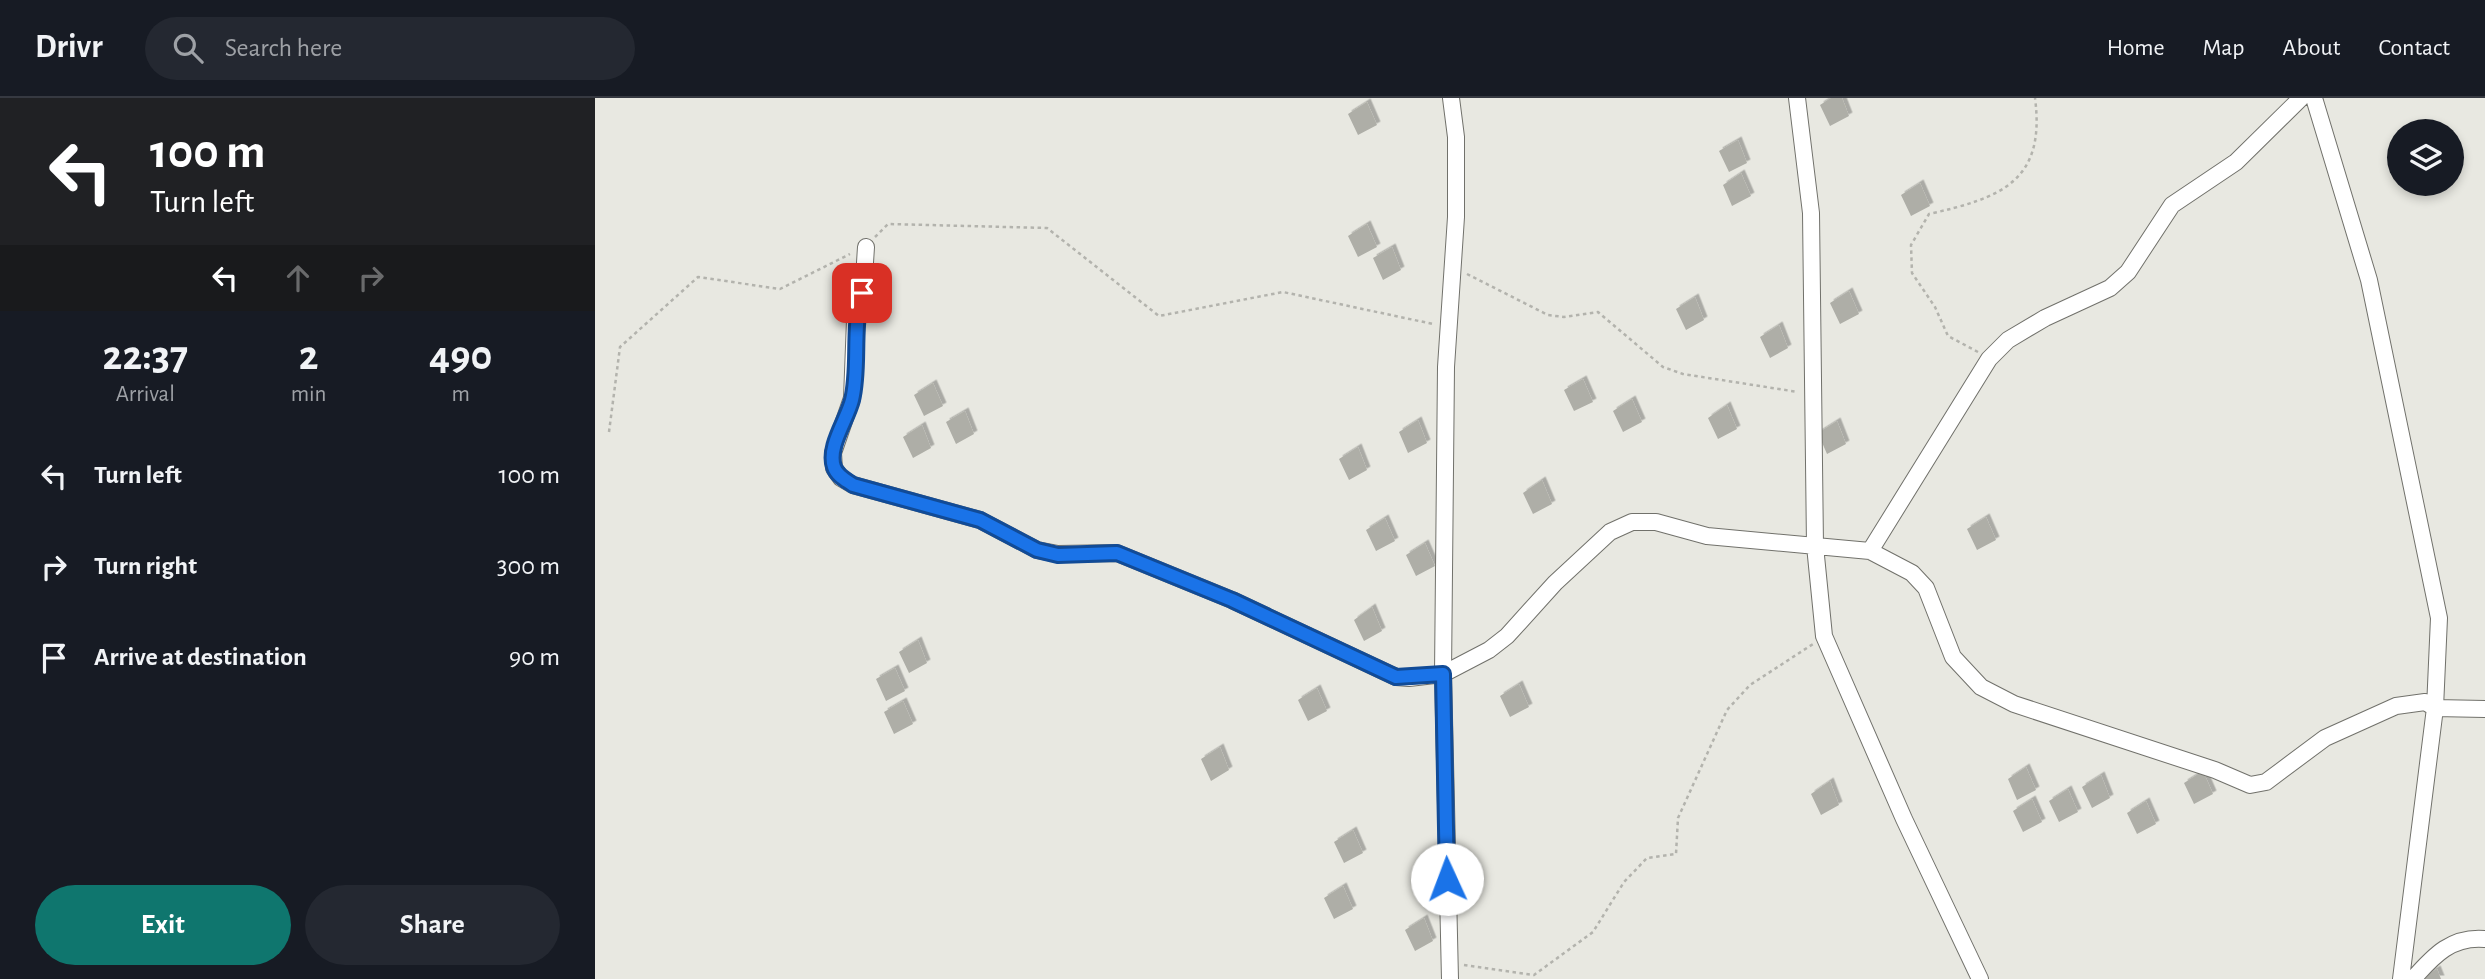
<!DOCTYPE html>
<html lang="en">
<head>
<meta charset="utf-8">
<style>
  body { margin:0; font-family:"Alegreya Sans",sans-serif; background:#242831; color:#f1f3f6; height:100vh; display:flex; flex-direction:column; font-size:26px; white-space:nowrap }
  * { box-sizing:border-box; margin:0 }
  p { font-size:23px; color:#9ea1a6 }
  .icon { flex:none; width:38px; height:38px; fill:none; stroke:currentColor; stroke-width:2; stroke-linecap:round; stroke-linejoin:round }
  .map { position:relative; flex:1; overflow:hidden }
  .sheet { display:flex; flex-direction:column; background:#171b24; width:595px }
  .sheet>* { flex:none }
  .banner { background:#202124; color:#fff; overflow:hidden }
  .controls { position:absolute; left:1792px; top:21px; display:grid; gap:14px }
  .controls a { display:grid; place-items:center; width:77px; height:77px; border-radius:50%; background:#171b24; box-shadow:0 4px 10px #0003; font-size:35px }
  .pin { position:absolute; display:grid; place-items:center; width:60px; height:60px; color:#fff; margin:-30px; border-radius:14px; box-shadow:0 4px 10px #0006 }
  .me { position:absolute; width:77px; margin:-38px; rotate:358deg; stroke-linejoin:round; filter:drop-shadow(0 0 5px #0008) }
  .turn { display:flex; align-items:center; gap:24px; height:147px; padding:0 35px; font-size:32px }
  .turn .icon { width:91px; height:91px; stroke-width:2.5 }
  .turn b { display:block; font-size:49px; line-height:60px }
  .lanes { display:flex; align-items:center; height:66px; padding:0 35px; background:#0003; justify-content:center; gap:35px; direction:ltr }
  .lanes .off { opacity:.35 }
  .eta { display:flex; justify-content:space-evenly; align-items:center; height:119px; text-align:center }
  .eta b { font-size:42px; font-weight:700; line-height:49px }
  .action { display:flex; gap:14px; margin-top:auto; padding:14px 35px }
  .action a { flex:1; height:80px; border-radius:42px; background:#0f766e; color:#fff; font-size:28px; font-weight:700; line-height:80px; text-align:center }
  .action a+a { background:#242831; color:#f1f3f6 }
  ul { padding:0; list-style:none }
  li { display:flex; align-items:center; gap:21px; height:91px; padding:0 35px }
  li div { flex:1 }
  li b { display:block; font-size:26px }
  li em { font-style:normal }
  header { display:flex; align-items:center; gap:42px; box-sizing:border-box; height:98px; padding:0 35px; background:#171b24; border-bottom:2px solid #363941 }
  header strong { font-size:33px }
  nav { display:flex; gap:38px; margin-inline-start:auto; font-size:24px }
  .search { width:490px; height:63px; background:#242831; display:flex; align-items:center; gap:18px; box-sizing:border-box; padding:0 24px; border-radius:38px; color:#9ea1a6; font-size:26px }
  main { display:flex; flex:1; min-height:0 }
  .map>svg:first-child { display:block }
  .building { fill:#aeaea7; filter:url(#shadow) }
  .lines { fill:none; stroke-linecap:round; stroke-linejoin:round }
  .minor-casing { stroke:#71716b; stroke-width:18 }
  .path { stroke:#b3b3ad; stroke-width:2.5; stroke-dasharray:3.5 3.5; stroke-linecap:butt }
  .minor { stroke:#fff; stroke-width:16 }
  .route-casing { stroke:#114b97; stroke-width:18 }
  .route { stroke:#1a73e8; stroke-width:12 }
</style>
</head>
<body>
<header>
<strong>Drivr</strong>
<div class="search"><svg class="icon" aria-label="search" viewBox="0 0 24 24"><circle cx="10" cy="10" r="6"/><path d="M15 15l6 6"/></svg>Search here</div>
<nav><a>Home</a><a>Map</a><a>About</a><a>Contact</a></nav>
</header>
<main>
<section class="sheet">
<div class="banner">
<div class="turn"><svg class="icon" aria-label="left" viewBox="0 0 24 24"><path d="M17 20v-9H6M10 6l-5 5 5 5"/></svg><div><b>100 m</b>Turn left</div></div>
<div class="lanes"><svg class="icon" aria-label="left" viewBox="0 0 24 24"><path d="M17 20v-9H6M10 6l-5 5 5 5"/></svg><svg class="icon off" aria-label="ahead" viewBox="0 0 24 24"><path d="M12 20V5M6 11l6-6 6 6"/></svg><svg class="icon off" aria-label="right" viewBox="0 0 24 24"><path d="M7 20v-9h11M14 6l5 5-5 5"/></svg></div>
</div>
<div class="eta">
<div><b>22:37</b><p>Arrival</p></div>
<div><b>2</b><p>min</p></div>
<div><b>490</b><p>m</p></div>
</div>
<ul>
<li><svg class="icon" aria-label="left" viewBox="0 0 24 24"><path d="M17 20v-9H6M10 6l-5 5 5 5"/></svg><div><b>Turn left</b></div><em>100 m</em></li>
<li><svg class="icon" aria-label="right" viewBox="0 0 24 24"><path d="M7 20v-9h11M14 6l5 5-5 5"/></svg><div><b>Turn right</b></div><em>300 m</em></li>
<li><svg class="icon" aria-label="arrive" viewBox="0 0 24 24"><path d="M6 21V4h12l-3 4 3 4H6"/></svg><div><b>Arrive at destination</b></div><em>90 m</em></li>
</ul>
<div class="action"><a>Exit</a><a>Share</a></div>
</section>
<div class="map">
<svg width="1890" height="881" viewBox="0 0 1890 881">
  <defs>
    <filter id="shadow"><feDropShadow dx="3.5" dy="-3.5" stdDeviation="0" flood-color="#0004"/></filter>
  </defs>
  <rect width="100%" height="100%" fill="#e8e8e1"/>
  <!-- building -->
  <path class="building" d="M1236,0H1247L1254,18L1235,28L1225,7Z
    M772,4L782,27L763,37L753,16Z
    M1143,42L1152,65L1134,74L1124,53Z
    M1146,75L1156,98L1137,108L1128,87Z
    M1325,85L1335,108L1316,118L1306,97Z
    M772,126L782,149L763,159L753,138Z
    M797,149L806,172L788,182L778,160Z
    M1254,193L1264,216L1245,226L1235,205Z
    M1100,199L1109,222L1091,232L1081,211Z
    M1184,227L1193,250L1175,260L1165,239Z
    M988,281L998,304L979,313L969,292Z
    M338,285L348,308L329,318L319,297Z
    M1037,301L1047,324L1028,334L1018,313Z
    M1132,307L1142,331L1123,341L1113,320Z
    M370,313L379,336L361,346L351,324Z
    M823,322L832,345L813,355L804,334Z
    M1242,323L1251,346L1232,356L1223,335Z
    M327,327L336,350L318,360L308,339Z
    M763,349L772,372L754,382L744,361Z
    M947,382L957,406L938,416L928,395Z
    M1391,419L1401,442L1382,452L1372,431Z
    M790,420L800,443L781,453L771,432Z
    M830,445L840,468L821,478L811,457Z
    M777,509L787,533L769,543L759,522Z
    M323,542L332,565L314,575L304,554Z
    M300,570L310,593L291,603L281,581Z
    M924,586L934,609L915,619L905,598Z
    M722,590L732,613L713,623L703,602Z
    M308,603L318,626L299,636L289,614Z
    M625,649L634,672L616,683L606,661Z
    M1431,669L1441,692L1422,702L1413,681Z
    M1608,673L1618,696L1599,706L1589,685Z
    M1506,677L1515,700L1497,710L1487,689Z
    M1235,683L1244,707L1226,717L1216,696Z
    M1473,691L1483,714L1464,724L1454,703Z
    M1437,701L1447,724L1428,734L1418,713Z
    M1551,703L1561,726L1542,736L1532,715Z
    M758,732L768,755L749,765L739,744Z
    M748,788L758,811L739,821L729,800Z
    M829,820L838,843L820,853L810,832Z
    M1842,871L1846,881H1825Z"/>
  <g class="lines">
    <!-- minor casing -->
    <g class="minor-casing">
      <path id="minor" d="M1202,0L1216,115L1220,448L1229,538L1309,721L1385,881
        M1706,0L1641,64L1577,107L1533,174L1515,190L1450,220L1413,242L1394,261L1275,453L1317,475L1331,490L1358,559L1386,589L1419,606L1620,672L1655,687L1671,684L1730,640L1801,608L1830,604L1840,610L1890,611
        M1719,0L1774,182L1844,520L1840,610L1806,881
        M271,149L269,180L260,222L257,300L238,355L239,370L246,380L258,387L385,422L442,452L463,456L522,455L637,502L801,579L814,580L848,576L894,552L912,538L960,485L1015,434L1037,424H1061L1112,438L1275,453
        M855,881L848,576L851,269L861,119V39L856,0
        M1818,881C1839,857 1857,838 1890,841"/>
    </g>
    <!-- path -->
    <path class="path" d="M280,139L293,126L452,130L564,218L688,194L838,226
      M872,176L953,217L969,219L1003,214L1068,269L1088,276L1203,294
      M1383,254L1353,238L1340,209L1317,175L1316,147L1334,116C1405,100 1451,84 1440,0
      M14,334L25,249L103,179L185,191L255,156
      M869,867L939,877L998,834L1029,784L1052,760L1081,756L1083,720L1132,612L1155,587L1218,546"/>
    <!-- minor -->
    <use href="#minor" class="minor"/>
  </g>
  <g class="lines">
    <!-- route casing -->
    <g class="route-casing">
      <path id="route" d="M267,195C257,232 265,270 257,302C252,322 232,349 239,369C242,378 251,382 258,387L385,422L442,452L463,457L522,455L637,502L801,579L848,576L852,781"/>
    </g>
    <!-- route -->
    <use href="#route" class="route"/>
  </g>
</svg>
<div class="controls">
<a><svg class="icon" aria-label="layers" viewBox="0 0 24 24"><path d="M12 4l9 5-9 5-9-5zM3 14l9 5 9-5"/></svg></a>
</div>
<div class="pin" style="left:267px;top:195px;background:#d93025"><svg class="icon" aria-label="arrive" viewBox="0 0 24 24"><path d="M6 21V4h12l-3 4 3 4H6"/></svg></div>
<svg class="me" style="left:852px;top:781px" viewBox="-20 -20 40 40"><circle r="19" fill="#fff"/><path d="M0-13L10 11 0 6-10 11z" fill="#1a73e8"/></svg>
</div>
</main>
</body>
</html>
